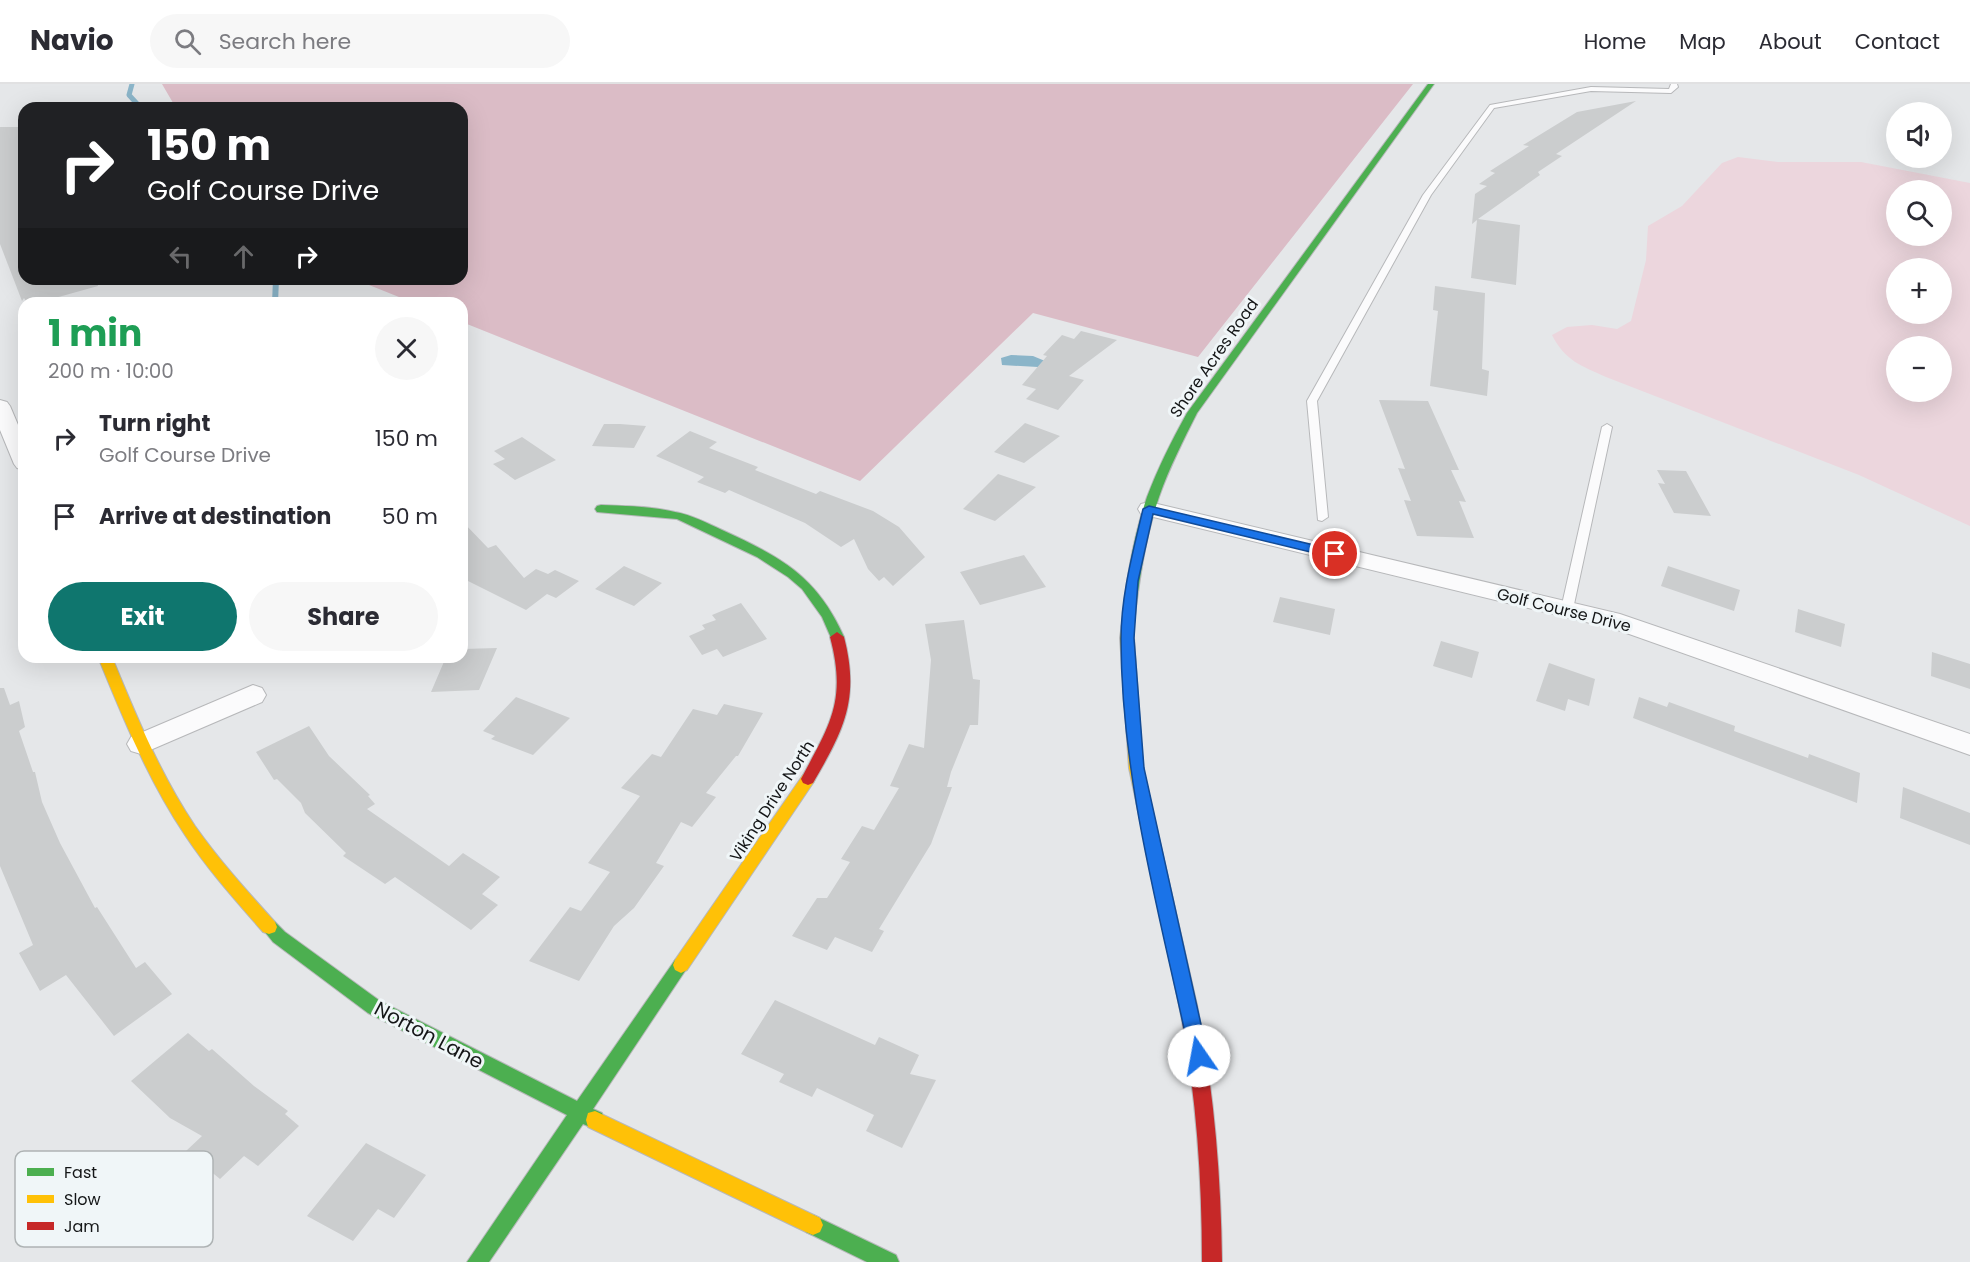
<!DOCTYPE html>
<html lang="en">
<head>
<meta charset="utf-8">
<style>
  body { margin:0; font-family:Poppins,sans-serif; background:#f7f7f7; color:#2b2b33; height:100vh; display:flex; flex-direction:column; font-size:22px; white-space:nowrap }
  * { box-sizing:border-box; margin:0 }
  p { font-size:20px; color:#7c7c81 }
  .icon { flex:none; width:33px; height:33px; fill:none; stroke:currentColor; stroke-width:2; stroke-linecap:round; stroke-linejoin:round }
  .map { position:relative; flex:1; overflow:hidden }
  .panel { position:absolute; left:18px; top:213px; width:450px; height:366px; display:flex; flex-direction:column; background:#fff; border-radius:18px; box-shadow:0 6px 24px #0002 }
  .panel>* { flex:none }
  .top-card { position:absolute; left:18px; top:18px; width:450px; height:183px; border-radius:18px; box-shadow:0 6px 24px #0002; background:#202124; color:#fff; overflow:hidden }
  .controls { position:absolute; left:1886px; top:18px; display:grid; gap:12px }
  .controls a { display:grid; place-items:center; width:66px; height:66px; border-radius:50%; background:#fff; box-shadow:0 6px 24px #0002; font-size:30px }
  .pin { position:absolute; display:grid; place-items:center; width:51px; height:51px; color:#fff; margin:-26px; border:3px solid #fff; border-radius:50%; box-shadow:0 2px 6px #0007 }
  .me { position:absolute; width:66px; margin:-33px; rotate:348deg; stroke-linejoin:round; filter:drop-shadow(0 0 4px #0008) }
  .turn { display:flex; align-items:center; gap:21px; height:126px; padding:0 30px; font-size:27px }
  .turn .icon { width:78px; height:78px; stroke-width:2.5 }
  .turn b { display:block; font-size:42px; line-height:51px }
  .lanes { display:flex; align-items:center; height:57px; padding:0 30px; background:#0003; justify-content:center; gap:30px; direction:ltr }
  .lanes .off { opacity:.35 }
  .round { display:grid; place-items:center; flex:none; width:63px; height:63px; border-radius:32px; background:#f7f7f7 }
  .head { display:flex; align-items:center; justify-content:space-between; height:102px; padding:0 30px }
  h1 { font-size:36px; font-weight:700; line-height:45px; color:#1e9e55 }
  .primary-button { display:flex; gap:12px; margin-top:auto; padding:12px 30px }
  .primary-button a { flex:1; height:69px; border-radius:36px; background:#0f766e; color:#fff; font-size:24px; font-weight:700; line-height:69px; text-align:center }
  .primary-button a+a { background:#f7f7f7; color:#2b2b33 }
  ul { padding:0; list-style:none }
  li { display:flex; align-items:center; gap:18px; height:78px; padding:0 30px }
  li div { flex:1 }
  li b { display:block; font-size:22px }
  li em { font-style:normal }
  header { display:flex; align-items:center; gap:36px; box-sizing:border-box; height:84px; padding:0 30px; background:#fff; border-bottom:2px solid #e1e1e2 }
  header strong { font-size:28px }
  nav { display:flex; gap:33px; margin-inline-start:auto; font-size:21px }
  .search { width:420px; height:54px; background:#f7f7f7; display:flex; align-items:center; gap:15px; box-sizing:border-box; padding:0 21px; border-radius:33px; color:#7c7c81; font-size:22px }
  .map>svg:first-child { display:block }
  .green { fill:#ecd6dd; fill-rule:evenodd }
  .forest { fill:#dbbcc6 }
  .water { fill:#8bb5c9 }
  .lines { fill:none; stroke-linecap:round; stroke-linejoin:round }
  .stream-far1 { stroke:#8bb5c9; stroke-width:5 }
  .stream { stroke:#8bb5c9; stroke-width:6 }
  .building { fill:#cbcdce }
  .lane-casing { stroke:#b7b8ba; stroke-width:2 }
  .street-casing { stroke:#b7b8ba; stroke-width:2 }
  .fast-casing { stroke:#b7b8ba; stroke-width:2 }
  .slow-casing { stroke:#b7b8ba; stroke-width:2 }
  .jam-casing { stroke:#b7b8ba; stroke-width:2 }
  .lane { fill:#fbfbfc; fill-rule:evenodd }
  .street { fill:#fbfbfc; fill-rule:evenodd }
  .fast { fill:#4caf50; fill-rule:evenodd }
  .slow { fill:#ffc107; fill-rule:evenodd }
  .jam { fill:#c62828; fill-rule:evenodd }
  .route { fill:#1a73e8; stroke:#114b97; stroke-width:1.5 }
  .labels { text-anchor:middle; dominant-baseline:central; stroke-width:6; stroke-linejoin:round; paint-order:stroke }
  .street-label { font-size:16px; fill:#141617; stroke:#f0f6f8 }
  .near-street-label { font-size:20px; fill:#141617; stroke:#f0f6f8 }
  .key { fill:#f0f6f8; stroke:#aeb3b4; stroke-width:1.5 }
  .key-label { font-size:16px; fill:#141617 }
</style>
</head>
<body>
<header>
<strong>Navio</strong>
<div class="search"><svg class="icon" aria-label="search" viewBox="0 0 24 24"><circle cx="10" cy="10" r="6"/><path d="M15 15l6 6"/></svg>Search here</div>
<nav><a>Home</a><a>Map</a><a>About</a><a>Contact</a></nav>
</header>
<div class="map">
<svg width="1970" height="1178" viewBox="0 0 1970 1178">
  <rect width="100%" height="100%" fill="#e5e7e9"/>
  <!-- green -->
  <path class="green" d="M1738,73L1778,78H1861L1970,99V442L1859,391L1606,293C1582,282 1565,277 1552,251L1567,243L1592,241L1617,245L1631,237L1646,176L1648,142L1682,122L1722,79ZM1896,106H1941V152H1896ZM1896,184H1941V230H1896ZM1896,262H1941V308H1896Z"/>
  <!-- forest -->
  <path class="forest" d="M162,0H1413L1198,273L1033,229L860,397L462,238V219H414L354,195H462V24H176Z"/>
  <!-- water -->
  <path class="water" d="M1011,271L1033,272L1045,277L1038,283L1002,281L1001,274Z"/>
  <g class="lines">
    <!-- stream-far1 -->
    <path class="stream-far1" d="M132,0L129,11L141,24"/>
    <!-- stream -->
    <path class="stream" d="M275,219L276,195"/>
  </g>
  <!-- building -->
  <path class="building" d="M1636,17L1556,70L1562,72L1538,88L1540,91L1478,135L1520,141L1516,201L1471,194L1477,136L1472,140L1475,110L1487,102L1479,100L1495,89L1490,87L1529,62L1523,61L1577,28Z
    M0,43H24V195H97L98,202L37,219H27L24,214L22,217L0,160Z
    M1435,202L1485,209L1482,285L1489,287L1487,312L1430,302L1438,227L1433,226Z
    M1081,247L1117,256L1069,292L1084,296L1058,326L1026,315L1036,305L1022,301L1047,272L1043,271L1062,251L1074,255Z
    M1379,316L1428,317L1459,386H1451L1466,418L1459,417L1474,454L1417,452L1404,416L1411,417L1398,384L1405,385Z
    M1025,339L1060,352L1024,379L994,368Z
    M604,340H620L646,342L634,364L592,362Z
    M690,347L717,358L709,364L758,383L755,386L816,410L820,407L873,427L899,443L925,473L893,502L884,493L879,497L868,485L854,455L841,463L805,439L729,406L725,409L697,398L704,393L656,372Z
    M522,353L556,376L515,396L493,380L505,375L494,367Z
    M1657,386L1686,387L1711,432L1674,429L1658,399L1665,400Z
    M998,390L1036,403L995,437L963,425Z
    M462,437L488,464L496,461L524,494L536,485L548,490L555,486L579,497L556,514L547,510L526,526L462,494Z
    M1024,471L1046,503L980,521L960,488Z
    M624,482L662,499L634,522L595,505Z
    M1668,482L1740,506L1734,527L1661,502Z
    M1280,513L1335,525L1330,551L1273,538Z
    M741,519L767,555L723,573L717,565L702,571L689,552L705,545L702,541L716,536L712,531Z
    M1798,525L1845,540L1841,563L1795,548Z
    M964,536L973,595L980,596L978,641H970L951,688L947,703H952L931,760L879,845L884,847L872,868L835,853L827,866L792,852L817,814H827L850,778L841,775L862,742L874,746L899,704L890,702L909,660L924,664L931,576L925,540Z
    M1441,557L1479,568L1472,594L1433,582Z
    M497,564L479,606L431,608L446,573H462V565Z
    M1932,568L1970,580V605L1931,592Z
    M1549,579L1595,595L1589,622L1568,615L1565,627L1536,617Z
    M0,604H4L10,621L19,617L25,643L19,647L33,688H35L42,718L60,759L95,824L97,823L136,884L145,878L172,910L114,952L66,891L40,907L19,869L33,861L0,782Z
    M516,613L570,634L533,671L491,655L495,652L483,647Z
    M1639,613L1667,623L1669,618L1735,642L1734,647L1778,663L1808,674L1809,670L1860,689L1857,719L1633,634Z
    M724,620L763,629L738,672H736L706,709L716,713L692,743L681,738L656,779L664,782L634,824L614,842L579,897L529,877L570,823L581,827L610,788L588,779L640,712L621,704L652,670L661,673L693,625L717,631Z
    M309,642L329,672L370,711L368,712L375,720L367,725L449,782L463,769L500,793L482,810L498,821L471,846L395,793L385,800L343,772L346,769L305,729L301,719L277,695L274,696L256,668Z
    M1903,703L1970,729V761L1900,734Z
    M775,916L875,961L879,953L919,971L910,990L936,996L902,1064L866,1047L874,1031L817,1004L812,1013L779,998L784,990L741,970Z
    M188,949L209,967L212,965L254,1002L288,1027L285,1030L299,1042L258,1082L244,1072L220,1095L186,1067L202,1052L170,1034L131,997Z
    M366,1059L426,1091L394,1134L378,1125L353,1157L307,1132Z"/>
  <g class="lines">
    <!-- lane casing -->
    <g class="lane-casing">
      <path id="lane" d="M1671,0H1677L1678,3L1671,9L1591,7L1494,24L1431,111L1317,317L1328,433L1322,437L1318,436L1307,317L1423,111L1490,21L1591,3L1669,5Z
        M1607,340L1612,343L1573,525L1567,529L1561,525L1602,343Z"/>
    </g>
    <!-- street casing -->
    <g class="street-casing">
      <path id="street" d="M0,316L7,318L10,322L24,355V386L17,384L14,380L0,346Z
        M1149,418L1620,530L1970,650V671L1615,545L1141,430L1138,425L1141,420Z
        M253,601L262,604L266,611L262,618L141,670L131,667L127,660L131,653Z"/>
    </g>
    <!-- fast casing -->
    <g class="fast-casing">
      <path id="fast" d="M1428,0H1434L1197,329C1183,357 1169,384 1159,413C1145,454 1139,497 1134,540L1133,543H1123L1122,540C1126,497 1133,454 1147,413C1158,384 1172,356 1187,329Z
        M601,421C626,422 651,422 675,428C692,431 707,439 722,446C781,473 817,492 844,553L842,556H832L822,533L802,505L788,493L757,473L677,435L597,428L595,425L597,422Z
        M269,836L275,838L285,848L380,917L577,1017L675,876L681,873L687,876L689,881L593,1025L602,1029L604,1036L602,1043L595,1045L583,1040L489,1178H467L567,1031L368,929L273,858L261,843L263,838Z
        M813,1131L896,1171L899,1178H867L806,1148L803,1141L806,1134Z"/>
    </g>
    <!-- slow casing -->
    <g class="slow-casing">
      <path id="slow" d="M1128,536L1134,540V554L1143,684L1197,921L1194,927L1188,929L1182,927L1179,921L1129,684L1120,554L1122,540Z
        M98,573H112C136,631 160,690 195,742C219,776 247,807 275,838L277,843L275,848L269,850L263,848C236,817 208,786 185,751C148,696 123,634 98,573Z
        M808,689L813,691L815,695L813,699L687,886L681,889L675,886L673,881L675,876L803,691Z
        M595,1027L820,1134L823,1141L820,1148L813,1151L806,1148L588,1043L586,1036L588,1029Z"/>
    </g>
    <!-- jam casing -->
    <g class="jam-casing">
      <path id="jam" d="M837,548L844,553C860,615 844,646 813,699L808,701L803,699L801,695C830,640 847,617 830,553Z
        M1188,913L1194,915L1197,921C1214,1006 1221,1091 1222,1178H1202C1202,1091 1196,1006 1179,921L1182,915Z"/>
    </g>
    <!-- lane -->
    <use href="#lane" class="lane"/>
    <!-- street -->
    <use href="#street" class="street"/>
    <!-- fast -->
    <use href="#fast" class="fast"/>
    <!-- slow -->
    <use href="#slow" class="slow"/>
    <!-- jam -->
    <use href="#jam" class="jam"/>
  </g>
  <!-- route -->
  <path class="route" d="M1149,422L1335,466L1341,470L1335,474L1153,430L1138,497L1134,554L1144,684L1208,972L1206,978L1199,980L1193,978L1190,972C1161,834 1121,696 1121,555C1121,511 1133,468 1143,425Z"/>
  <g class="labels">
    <!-- street labels -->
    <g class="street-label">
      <text transform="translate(1214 274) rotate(-55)">Shore Acres Road</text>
      <text transform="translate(1564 526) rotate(14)">Golf Course Drive</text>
      <text transform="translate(772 717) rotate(-57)">Viking Drive North</text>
    </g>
    <!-- near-street labels -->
    <g class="near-street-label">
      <text transform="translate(429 951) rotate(28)">Norton Lane</text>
    </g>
  </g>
  <!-- legend -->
  <rect x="15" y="1067" width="198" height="96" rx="9" class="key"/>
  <rect x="27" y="1084" width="27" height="8" fill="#4caf50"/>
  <rect x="27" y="1111" width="27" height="8" fill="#ffc107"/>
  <rect x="27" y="1138" width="27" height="8" fill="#c62828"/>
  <g class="key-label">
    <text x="64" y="1094">Fast</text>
    <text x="64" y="1121">Slow</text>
    <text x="64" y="1148">Jam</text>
  </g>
</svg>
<div class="controls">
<a><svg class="icon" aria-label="sound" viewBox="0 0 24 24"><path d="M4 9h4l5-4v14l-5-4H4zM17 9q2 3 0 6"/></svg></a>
<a><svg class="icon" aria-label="search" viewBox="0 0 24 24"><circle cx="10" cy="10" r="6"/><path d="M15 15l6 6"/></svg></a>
<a>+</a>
<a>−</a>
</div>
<div class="pin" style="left:1335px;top:470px;background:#d93025"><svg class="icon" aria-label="arrive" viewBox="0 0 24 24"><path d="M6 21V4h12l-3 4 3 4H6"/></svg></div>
<svg class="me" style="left:1199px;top:972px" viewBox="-20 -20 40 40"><circle r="19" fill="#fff"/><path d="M0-13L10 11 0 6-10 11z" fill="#1a73e8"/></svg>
<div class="top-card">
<div class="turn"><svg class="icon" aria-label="right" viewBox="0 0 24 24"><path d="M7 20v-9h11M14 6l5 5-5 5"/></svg><div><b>150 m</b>Golf Course Drive</div></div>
<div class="lanes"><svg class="icon off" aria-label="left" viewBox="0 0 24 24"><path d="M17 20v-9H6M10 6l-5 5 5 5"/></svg><svg class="icon off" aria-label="ahead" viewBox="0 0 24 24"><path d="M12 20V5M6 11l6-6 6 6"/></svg><svg class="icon" aria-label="right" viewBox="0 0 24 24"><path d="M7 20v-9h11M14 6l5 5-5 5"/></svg></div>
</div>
<section class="panel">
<div class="head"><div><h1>1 min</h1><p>200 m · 10:00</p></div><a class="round"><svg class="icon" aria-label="close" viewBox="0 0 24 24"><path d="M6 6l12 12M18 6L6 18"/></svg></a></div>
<ul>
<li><svg class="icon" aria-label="right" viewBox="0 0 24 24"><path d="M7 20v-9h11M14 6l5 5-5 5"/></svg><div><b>Turn right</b><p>Golf Course Drive</p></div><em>150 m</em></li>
<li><svg class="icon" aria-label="arrive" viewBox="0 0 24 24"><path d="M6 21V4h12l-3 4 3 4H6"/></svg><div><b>Arrive at destination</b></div><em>50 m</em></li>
</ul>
<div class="primary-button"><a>Exit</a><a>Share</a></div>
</section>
</div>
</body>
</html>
